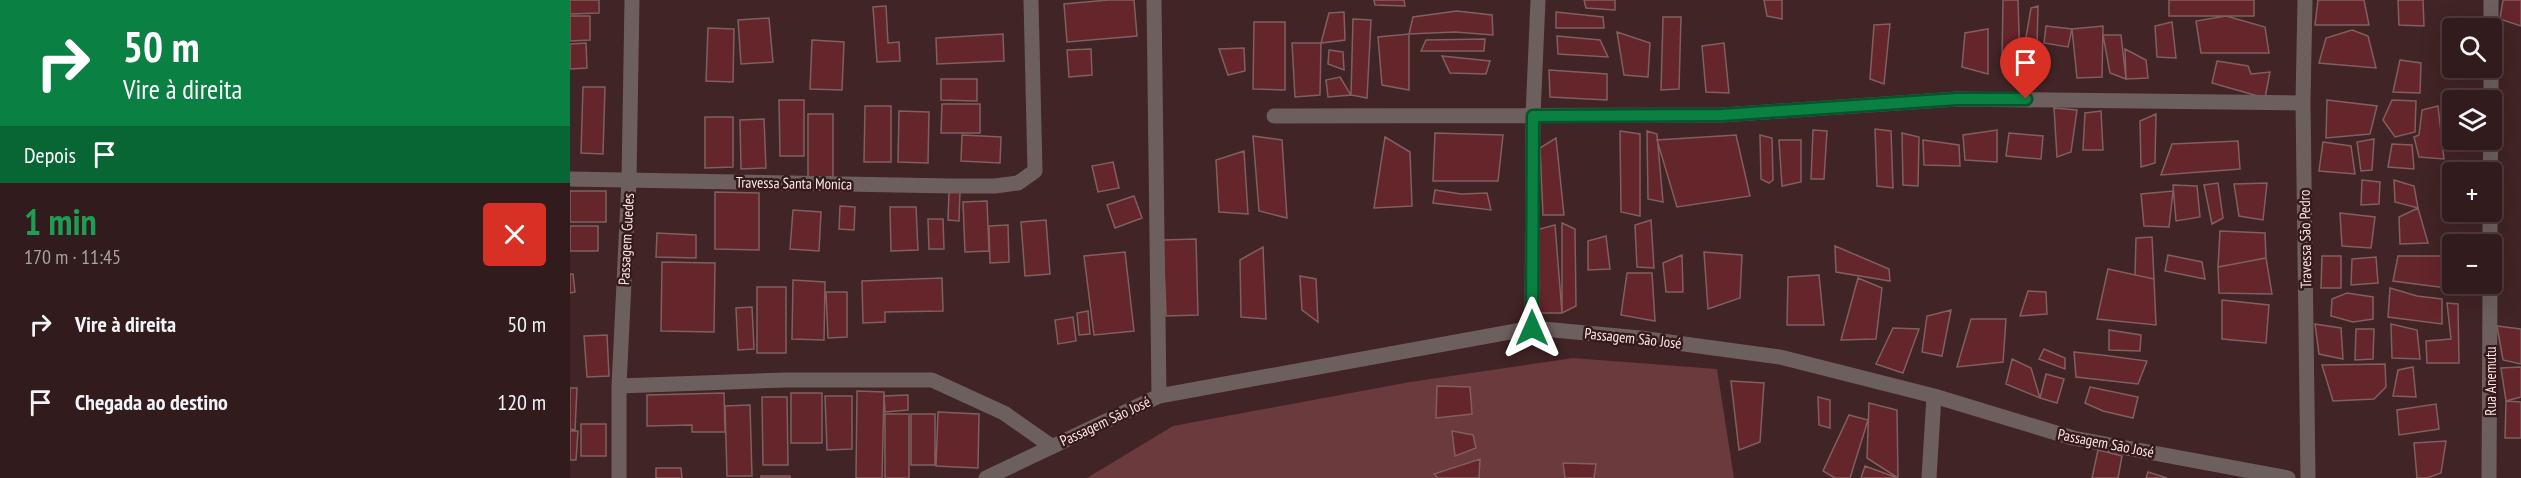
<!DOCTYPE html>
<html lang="pt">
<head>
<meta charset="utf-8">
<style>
  body { margin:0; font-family:"PT Sans Narrow",sans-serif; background:#3d2829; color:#f1f3f6; height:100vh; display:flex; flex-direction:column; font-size:22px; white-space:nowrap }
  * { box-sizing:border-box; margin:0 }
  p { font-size:20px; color:#a8a1a3 }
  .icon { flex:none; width:33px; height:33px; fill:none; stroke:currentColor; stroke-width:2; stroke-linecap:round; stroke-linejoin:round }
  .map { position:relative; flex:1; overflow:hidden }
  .side { display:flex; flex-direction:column; background:#311b1c; width:570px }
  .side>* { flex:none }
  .guide { background:#0b8043; color:#fff; overflow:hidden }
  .fabs { position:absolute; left:1872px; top:18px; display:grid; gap:12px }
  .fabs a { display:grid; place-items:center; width:60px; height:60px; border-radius:6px; background:#311b1c; box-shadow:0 6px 24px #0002,0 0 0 2px #4c393b; font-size:30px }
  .pin { position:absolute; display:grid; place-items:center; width:51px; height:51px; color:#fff; margin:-62px -26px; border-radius:50% 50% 50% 0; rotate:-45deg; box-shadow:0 0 6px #0007 }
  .pin .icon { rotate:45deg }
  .me { position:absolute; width:66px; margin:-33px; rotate:0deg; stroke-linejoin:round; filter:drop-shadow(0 0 4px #0008) }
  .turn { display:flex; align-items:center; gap:21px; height:126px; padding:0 24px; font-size:27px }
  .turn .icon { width:78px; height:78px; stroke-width:2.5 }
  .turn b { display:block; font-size:42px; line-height:51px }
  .then { display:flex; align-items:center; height:57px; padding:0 24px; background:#0003; gap:12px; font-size:22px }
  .round { display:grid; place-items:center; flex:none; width:63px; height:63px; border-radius:6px; background:#3d2829 }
  .overview { display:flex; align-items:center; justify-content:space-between; height:102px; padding:0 24px }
  h1 { font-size:36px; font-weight:600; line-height:45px; color:#1e9e55 }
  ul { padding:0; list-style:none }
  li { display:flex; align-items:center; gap:18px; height:78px; padding:0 24px }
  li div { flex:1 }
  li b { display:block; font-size:22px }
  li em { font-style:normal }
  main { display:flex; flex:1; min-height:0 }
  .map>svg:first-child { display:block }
  .green { fill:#6b3a3d }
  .building { fill:#64252b; stroke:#815f5f; stroke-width:1.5 }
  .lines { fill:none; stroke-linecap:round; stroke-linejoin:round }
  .street { stroke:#6e5f5f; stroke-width:15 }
  .route-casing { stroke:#07532c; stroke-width:15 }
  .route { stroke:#0b8043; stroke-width:10 }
  .labels { text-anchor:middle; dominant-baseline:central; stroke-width:5; stroke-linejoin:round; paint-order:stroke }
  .street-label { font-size:15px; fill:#f9e5e5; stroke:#361a1b }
</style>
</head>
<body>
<main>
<section class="side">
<div class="guide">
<div class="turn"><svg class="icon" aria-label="right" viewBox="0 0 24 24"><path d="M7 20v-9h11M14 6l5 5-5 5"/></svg><div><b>50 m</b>Vire à direita</div></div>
<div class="then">Depois<svg class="icon" aria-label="arrive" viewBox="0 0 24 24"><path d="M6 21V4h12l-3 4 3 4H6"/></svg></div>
</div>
<div class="overview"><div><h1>1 min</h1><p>170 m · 11:45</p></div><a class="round" style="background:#d93025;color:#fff"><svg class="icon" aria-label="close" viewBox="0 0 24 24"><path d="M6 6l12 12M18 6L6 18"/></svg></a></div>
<ul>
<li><svg class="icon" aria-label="right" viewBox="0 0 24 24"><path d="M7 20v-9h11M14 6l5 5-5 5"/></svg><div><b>Vire à direita</b></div><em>50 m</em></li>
<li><svg class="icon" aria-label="arrive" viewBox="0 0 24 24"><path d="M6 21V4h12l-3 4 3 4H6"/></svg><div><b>Chegada ao destino</b></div><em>120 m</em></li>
</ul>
</section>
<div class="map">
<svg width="1951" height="478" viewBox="0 0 1951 478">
  <rect width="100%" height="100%" fill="#412425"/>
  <!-- green -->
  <path class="green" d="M1003,358L1147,369L1164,478H517L603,426L840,382Z"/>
  <!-- building -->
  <path class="building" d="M0,0H29V13L0,14Z
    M538,0H564L567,36L497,42L494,4Z
    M804,0H834L835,6L805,5Z
    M1014,0H1045V10L1016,8Z
    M1194,0H1212V19L1197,16Z
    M1433,0H1448L1450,64L1432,61Z
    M1599,0H1684V16H1599Z
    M1748,0H1794L1799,25H1745Z
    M1828,0H1853L1854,26L1829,25Z
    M1933,0H1951V26L1930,19Z
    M316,6L318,43L329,42L330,61L307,62L303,7Z
    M1468,6L1467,48L1454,49L1461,8Z
    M887,11L922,15L923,35L885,32L839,34L843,17Z
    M774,12L775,40L751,43L759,13Z
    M986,12L1033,17L1034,28H986Z
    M0,16H20V40L0,41Z
    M1656,16L1695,27L1699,53H1631L1626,21Z
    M1093,17H1111L1109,89L1091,90Z
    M199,18L203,62L171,64L168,20Z
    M783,19L801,20L797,98L781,95Z
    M684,22H715V90L683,89Z
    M1602,22L1606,58L1587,57L1585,26Z
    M1320,24L1314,84L1300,79L1304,25Z
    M1476,26L1502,29L1498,47L1474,43Z
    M1533,26L1532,77L1507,78L1502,29Z
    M138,28L164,29L163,82L136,81Z
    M1418,29V74L1392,67L1395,33Z
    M1782,30L1798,36L1806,68L1749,63L1756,38Z
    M1047,32L1080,43L1078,77L1054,75Z
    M433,34L434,61L367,64L366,38Z
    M839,34V90L812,85L808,37Z
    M1533,35H1551L1556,79L1540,73Z
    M987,36L1030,40L1038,57L988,54Z
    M915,39L914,51H851L856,40Z
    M242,40L274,42L272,90L240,89Z
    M16,43L17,68L0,69V44Z
    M722,43H751L750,95L725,97Z
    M1154,43L1159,93L1136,92L1132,46Z
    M674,48L675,71L658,75L649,49Z
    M521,49L522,75L499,77L497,50Z
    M1555,49L1576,60L1578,78L1556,79Z
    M759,50L773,52L774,70L758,64Z
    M872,56L920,61L916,74L880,73Z
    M1830,60L1851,63L1850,93L1823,92Z
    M1647,61L1678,66L1681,74L1700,72L1695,98L1642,83Z
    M979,70L1037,74V100L980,97Z
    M770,77L781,95L758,97L756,80Z
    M371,79H407V101L371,100Z
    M13,87H35L33,154L11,153Z
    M209,100H234V156H210Z
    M1757,100L1807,106L1800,134L1756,138Z
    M1822,100L1846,101L1845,132L1825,137L1813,120Z
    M372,104H410V133H371Z
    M295,106H321V162H294Z
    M1868,106L1874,159L1849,157L1844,137L1849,135L1852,110Z
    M1484,108L1507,110L1501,152L1487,157Z
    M329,111L359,112L358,163L328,162Z
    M1531,111L1533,150H1513L1515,113Z
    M238,114H263V177H238Z
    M1586,114L1585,163L1571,167L1570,121Z
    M135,117H163V167L135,168Z
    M194,119L196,168L171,169L170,120Z
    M1305,129L1321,131L1323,188L1307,186Z
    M1243,130L1257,131L1254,179H1241Z
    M1427,130V162L1395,160L1393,135Z
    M1050,131L1070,134V216L1051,212Z
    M1077,131L1087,134L1093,202L1078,199Z
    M865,133L933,135L928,181H863Z
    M1332,133L1349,137L1348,186L1333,185Z
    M1439,133L1473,136L1471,159L1436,156Z
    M392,135L431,137L430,163L391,161Z
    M1166,135L1180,196L1107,207L1087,140Z
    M1190,135L1202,138L1203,180L1199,183L1191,179Z
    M683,136L712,140L717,218L689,211Z
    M815,137L840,152L842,206L804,208Z
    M986,138L994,215H973L970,148Z
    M1804,139L1802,170L1791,171L1787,142Z
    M1209,140H1231V182L1212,186Z
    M1353,140L1389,145L1390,166L1354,165Z
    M1668,141L1670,169L1591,175L1602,144Z
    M1753,142L1781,146L1785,174L1749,171Z
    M1822,144L1842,145L1844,169L1818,167Z
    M674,151L678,214L649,212L646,160Z
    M543,162L549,188L528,192L522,166Z
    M1792,180L1810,182L1809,204L1791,205Z
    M1824,180L1844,186L1848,208L1825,202Z
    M1648,183L1653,218L1642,224L1634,185Z
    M1697,183L1693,220L1669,216L1664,184Z
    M1603,185L1627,186L1630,217L1606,221Z
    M865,190L891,194L917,193L921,210L863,203Z
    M0,191H36V222H0Z
    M379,191H390L389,221L378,220Z
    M1603,191L1599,227L1574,226L1571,194Z
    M145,192L189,193V250L145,249Z
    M564,196L572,218L545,228L537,205Z
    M417,201L419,251L395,252L393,202Z
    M270,206L285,207L284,230L269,229Z
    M320,207H346L348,250L321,251Z
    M1848,208L1858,243L1830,244L1829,217Z
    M223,210L251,212L249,251L220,249Z
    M1770,213L1805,217L1801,248L1772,246Z
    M358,219H373L374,249H359Z
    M476,220L480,274L455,276L451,222Z
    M1081,220L1084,268L1067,267L1065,225Z
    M992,223L1005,229L1006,306L992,313Z
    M438,225L439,262L420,263L419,226Z
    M985,225L992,313H968L966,230Z
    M0,226H28V251H0Z
    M1650,231L1695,233L1696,258L1648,267Z
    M87,233L126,235V258L86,257Z
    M1036,236L1040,269L1018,270V241Z
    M1582,237L1584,279L1565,275L1566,238Z
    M626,239L628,315L596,316L593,240Z
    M1265,246L1319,269L1320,281L1266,272Z
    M693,247L696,319L671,317L670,260Z
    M555,252L564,331L524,335L514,256Z
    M1134,252L1172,255L1170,298L1138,309Z
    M1112,255L1113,292H1096L1093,263Z
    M1598,255L1632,262L1635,279L1595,271Z
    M1752,256H1771V288H1751Z
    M1828,256H1882L1884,289L1823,281Z
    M1806,257L1808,283L1781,285L1782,259Z
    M1696,258L1702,294L1649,293L1648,267Z
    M92,262L145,263L144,332L91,331Z
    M1538,269L1584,279L1586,325L1527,319Z
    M1057,273H1082L1085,321L1051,315Z
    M0,274H3L5,292L0,293Z
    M1249,275L1254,325H1217L1218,277Z
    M730,276L746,279L748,322L732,310Z
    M372,278L373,311L315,312V322L293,323L292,281Z
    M1288,278L1312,288L1306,339L1271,340Z
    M223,280L255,282L254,340L222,339Z
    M187,287H216V353H187Z
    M1820,288L1847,296L1872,299V324L1818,317Z
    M1458,291L1476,292L1477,314L1450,316Z
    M256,292H277V337L258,338Z
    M1777,293L1803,297V319L1783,322L1761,316L1762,299Z
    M1652,300L1699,305L1696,343L1652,339Z
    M1877,303L1888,304L1889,363H1857L1856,341L1881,339Z
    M182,307L184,349L168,350L166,308Z
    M1381,310L1372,356L1352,352L1357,316Z
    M518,311L520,334L509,335L507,313Z
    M503,317L506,341L488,344L485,320Z
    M1401,319H1436L1433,362L1387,367Z
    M1745,324L1771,328L1773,359L1749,354Z
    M1821,324L1847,330L1850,359L1822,358Z
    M1927,326L1951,329V364L1933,360Z
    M1323,328L1349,329L1333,373L1306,364Z
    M1786,329H1804L1803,359L1785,360Z
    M1539,330L1571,335L1570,351L1539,350Z
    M37,335L39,376L17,377L14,336Z
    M1474,349L1495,358V369L1469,359Z
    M1504,352L1532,355L1577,361L1568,384L1506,377Z
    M1442,359L1461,368L1470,398L1436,384Z
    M1815,364L1816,387L1804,399L1763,401L1752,365Z
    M1843,367L1846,397L1823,396L1828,370Z
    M1951,367V397L1936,401L1931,368Z
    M1476,374L1494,379L1487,403L1470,398Z
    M1161,381L1194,383L1190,442L1169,450Z
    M867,386L900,387L902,414L866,418Z
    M1520,387L1568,397L1563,418L1533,411L1515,403Z
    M0,388H7L5,430L0,429Z
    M287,391L314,392L312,478H286Z
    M154,393L155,432H122V425L77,426V395Z
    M221,393H252V443H221Z
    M338,395V410L315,412L314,396Z
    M255,396H282V449L257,450Z
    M192,397H217L218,465H193Z
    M1248,397L1260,400V428L1249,425Z
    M1936,401L1951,402V438H1935Z
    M1299,403L1327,410L1328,478L1297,458Z
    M1866,404L1869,429L1829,435L1827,410Z
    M180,405L182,476H157L155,406Z
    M368,412L409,414L408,468L366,466Z
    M315,414H339V478H315Z
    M341,414H365V465H341Z
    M1279,415L1298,420L1280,478H1265L1253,471Z
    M11,424H36V456H11Z
    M0,431H8L6,460H0Z
    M882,431L903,435L906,448L885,456Z
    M1876,441L1871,473L1857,478H1847L1844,443Z
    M1528,450L1552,456L1548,478H1522Z
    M910,459L909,478H868L864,474Z
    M993,463L1026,464L1024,478H995Z
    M1295,466L1325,477V478H1291Z
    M86,468H111L112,478H86Z
    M1578,472L1597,478H1576Z
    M191,476H220V478H191Z"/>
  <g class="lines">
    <!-- street -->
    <path class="street" d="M584,0L589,396
      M1735,0L1733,103L1738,478
      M1921,28V0
      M1921,100V68
      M704,116L1152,115L1387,99L1733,103
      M1920,172L1921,140
      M0,179L382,186H425L448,183L465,171L461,0
      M1920,244V212
      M962,328L963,116L968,0
      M49,386L215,380H362L434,413L481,446
      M49,478V386L59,180L62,0
      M416,478L589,396L962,328L1070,338L1210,357L1364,396L1503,438L1718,478
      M1359,478L1364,396
      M1919,478L1920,284"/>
  </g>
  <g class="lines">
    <!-- route casing -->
    <g class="route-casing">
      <path id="route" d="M962,328L963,116L1152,115L1387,99H1456"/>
    </g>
    <!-- route -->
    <use href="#route" class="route"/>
  </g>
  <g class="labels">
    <!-- street labels -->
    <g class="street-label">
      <text transform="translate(224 183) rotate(1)">Travessa Santa Monica</text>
      <text transform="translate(56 239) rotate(-87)">Passagem Guedes</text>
      <text transform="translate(1735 239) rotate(-91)">Travessa São Pedro</text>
      <text transform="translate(1063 338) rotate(6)">Passagem São José</text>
      <text transform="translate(1920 381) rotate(-90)">Rua Anemutu</text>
      <text transform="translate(535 421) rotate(-25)">Passagem São José</text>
      <text transform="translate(1536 443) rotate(11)">Passagem São José</text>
    </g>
  </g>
</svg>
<div class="fabs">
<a><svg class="icon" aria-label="search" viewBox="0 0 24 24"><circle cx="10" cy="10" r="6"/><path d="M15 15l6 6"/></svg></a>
<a><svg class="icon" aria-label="layers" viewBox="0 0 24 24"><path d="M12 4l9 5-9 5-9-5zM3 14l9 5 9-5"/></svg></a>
<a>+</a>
<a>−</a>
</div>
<div class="pin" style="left:1456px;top:99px;background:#d93025"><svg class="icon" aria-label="arrive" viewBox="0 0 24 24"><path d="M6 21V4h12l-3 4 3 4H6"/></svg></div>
<svg class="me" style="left:962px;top:328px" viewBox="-20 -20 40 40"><path d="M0-17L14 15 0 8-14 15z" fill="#0b8043" stroke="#fff" stroke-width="4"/></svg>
</div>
</main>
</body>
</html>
